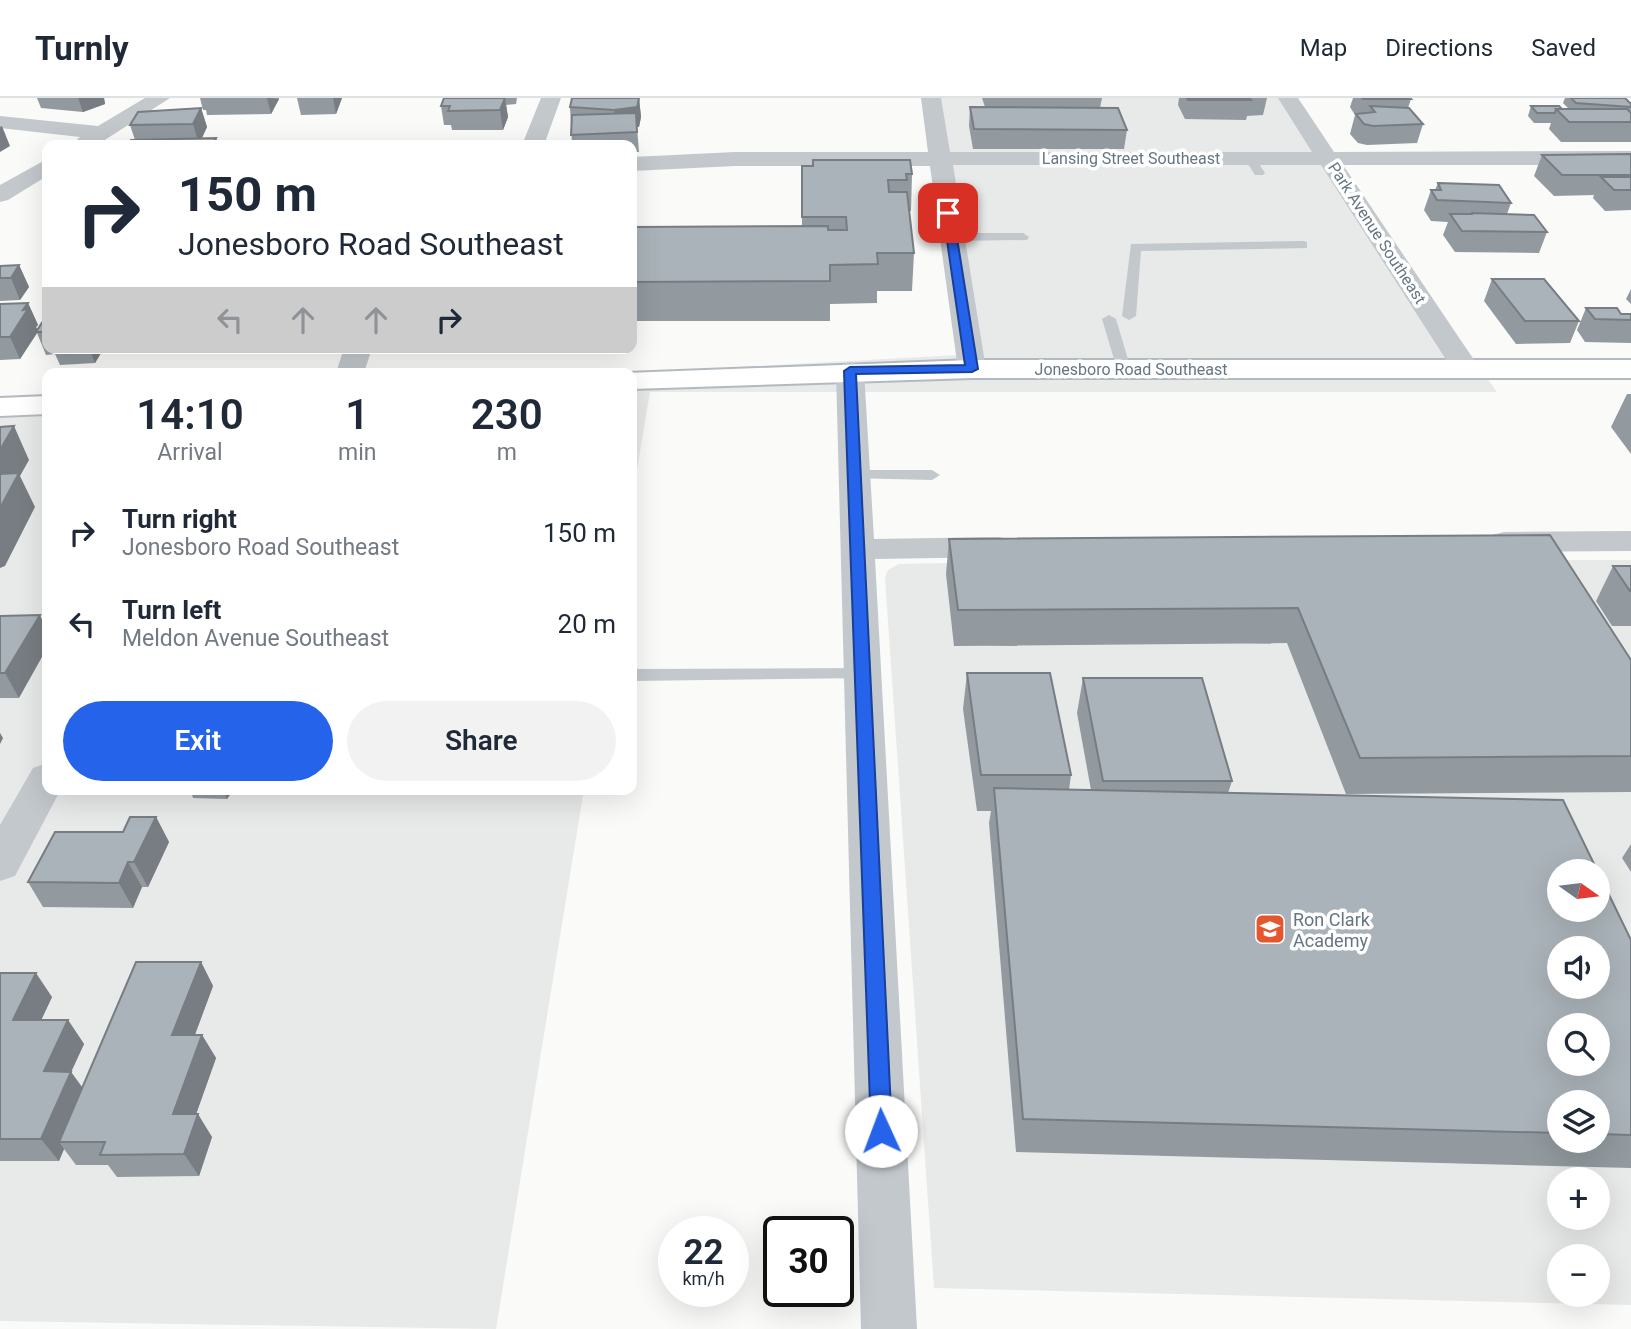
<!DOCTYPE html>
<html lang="en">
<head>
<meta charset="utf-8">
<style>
  body { margin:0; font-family:Roboto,sans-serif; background:#f2f2f3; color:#1f2937; height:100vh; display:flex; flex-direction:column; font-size:26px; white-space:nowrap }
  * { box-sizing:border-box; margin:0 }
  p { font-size:23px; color:#747a83 }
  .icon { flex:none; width:38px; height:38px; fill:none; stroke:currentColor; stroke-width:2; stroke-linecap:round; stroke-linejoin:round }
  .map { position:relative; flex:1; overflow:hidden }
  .panel { position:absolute; left:42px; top:270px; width:595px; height:427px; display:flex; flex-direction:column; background:#fff; border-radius:14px; box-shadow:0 7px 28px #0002 }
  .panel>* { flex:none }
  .banner { position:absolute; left:42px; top:42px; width:595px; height:214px; border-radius:14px; box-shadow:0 7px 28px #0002; background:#fff; color:#1f2937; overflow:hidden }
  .needle { width:46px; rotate:104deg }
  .tools { position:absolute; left:1547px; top:761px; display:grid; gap:14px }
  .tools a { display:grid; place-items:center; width:63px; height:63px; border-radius:50%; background:#fff; box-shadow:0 7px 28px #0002; font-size:35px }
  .speed { position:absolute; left:658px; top:1118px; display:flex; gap:14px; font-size:35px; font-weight:700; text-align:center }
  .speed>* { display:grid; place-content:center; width:91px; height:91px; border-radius:50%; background:#fff; box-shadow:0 7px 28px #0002; line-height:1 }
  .speed small { font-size:18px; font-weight:400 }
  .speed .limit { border:4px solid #111; border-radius:10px; background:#fff; color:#111 }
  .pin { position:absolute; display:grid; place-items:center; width:60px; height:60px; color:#fff; margin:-30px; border-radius:14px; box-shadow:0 4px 10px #0006 }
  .me { position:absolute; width:77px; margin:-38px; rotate:358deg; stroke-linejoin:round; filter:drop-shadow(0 0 5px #0008) }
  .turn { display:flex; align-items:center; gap:24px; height:147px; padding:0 21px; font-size:32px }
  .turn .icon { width:91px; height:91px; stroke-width:2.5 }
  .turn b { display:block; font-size:49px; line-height:60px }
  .lanes { display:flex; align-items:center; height:66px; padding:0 21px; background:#0003; justify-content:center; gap:35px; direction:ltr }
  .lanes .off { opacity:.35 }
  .eta { display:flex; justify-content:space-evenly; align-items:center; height:119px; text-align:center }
  .eta b { font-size:42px; font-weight:600; line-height:49px }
  .button { display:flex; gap:14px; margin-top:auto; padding:14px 21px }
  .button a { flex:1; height:80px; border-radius:42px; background:#2563eb; color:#fff; font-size:28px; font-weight:600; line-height:80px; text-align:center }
  .button a+a { background:#f2f2f3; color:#1f2937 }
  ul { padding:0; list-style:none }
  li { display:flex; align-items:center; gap:21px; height:91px; padding:0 21px }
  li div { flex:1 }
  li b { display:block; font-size:26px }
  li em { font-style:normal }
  header { display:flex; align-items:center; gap:42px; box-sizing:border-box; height:98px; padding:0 35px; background:#fff; border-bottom:2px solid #e0e1e3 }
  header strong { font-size:33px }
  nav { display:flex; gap:38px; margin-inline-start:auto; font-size:24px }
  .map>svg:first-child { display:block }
  .built { fill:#e8e9e9; fill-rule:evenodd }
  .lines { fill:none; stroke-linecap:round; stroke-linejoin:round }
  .secondary-casing { stroke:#b3babf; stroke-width:4 }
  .service { fill:#c3c8cc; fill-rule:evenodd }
  .minor { fill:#c3c8cc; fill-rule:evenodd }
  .secondary { fill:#fff; fill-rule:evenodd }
  .wall { fill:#929a9f; fill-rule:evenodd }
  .shaded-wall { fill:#777d82 }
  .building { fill:#aab3b9; stroke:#777d82; stroke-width:2; fill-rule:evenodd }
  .route { fill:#2563eb; stroke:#184099; stroke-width:2 }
  .labels { text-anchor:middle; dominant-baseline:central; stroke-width:7; stroke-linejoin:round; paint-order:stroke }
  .far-street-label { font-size:16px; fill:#657683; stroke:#fff }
  .poi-label { font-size:18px; fill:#657683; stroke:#fff; text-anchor:start }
</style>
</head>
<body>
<header>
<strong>Turnly</strong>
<nav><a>Map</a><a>Directions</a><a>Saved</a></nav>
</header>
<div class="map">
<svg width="1631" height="1231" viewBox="0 0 1631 1231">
  <rect width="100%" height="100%" fill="#fafaf8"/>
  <!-- built -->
  <path class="built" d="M940,0H1290L1497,294H650L632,401V275L977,256Z
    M47,300V691H584L496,1231L0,1223V302Z
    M1631,462V1207L934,1190L885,480L888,472L899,466L1002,464ZM1559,774H1598V812H1559ZM1559,850H1598V889H1559ZM1559,928H1598V966H1559ZM1559,1004H1598V1043H1559ZM1559,1082H1598V1120H1559ZM1559,1158H1598V1197H1559Z"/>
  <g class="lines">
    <!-- secondary casing -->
    <g class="secondary-casing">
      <path id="secondary" d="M972,262H1631V280H972L632,291V275H626Z
        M47,298V316L0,318V300Z"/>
    </g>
    <!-- service -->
    <path class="service" d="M1246,58H1254L1265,75L1263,77H1255L1244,60Z
      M1023,135L1029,139L1027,142L952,143L946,139L952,135Z
      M1303,143L1307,144V150L1141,153L1136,218L1129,222L1122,218L1131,146Z
      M1109,217L1116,221L1131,271L1129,274L1124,275L1117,271L1102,221Z
      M855,372H932L940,377L932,382L849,380L847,377L849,374Z
      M863,570L870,572L872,576L870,580L632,583V571Z"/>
    <!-- minor -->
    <path class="minor" d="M145,0H170L97,47H71L80,39L0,30V18L98,28Z
      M541,0H561L544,47H522Z
      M921,0H941L950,54H1312L1278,0H1298L1334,54L1631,53V67H1343L1480,271L1476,277L1466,280L1456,277L1452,271L1321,67H953L986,271L982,277L972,280L962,277L958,271L930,68H735L632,73V59L735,54H928Z
      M47,61V78L8,102L0,104V87Z
      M344,250H372L364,275H336Z
      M850,264L860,267L864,273L874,441L999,439L1011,442L1016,449L1011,456L999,459L875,461L917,1231H861L836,273L840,267Z
      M1631,433V453L1504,454L1492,451L1487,444L1492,437L1504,434Z
      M47,665V691H61L15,778L0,783V727L33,670Z"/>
    <!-- secondary -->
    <use href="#secondary" class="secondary"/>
  </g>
  <!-- wall -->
  <path class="wall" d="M37,0H104L105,6L83,14L41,10Z
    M200,0H279V1L271,16L207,17L206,12H203Z
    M297,0H342L336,16L301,17Z
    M444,0H517L516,6L506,7L508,19L503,32H452L451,27H444L441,8Z
    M639,0L641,19L639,29H637L639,54H632V47H572L570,9Z
    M982,0H1102L1100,10L1127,32L1124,51H973L969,28L970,9H985Z
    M1179,0H1267L1263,17L1247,18L1246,22L1185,21L1178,7Z
    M1353,0H1410L1411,1L1408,10L1423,26L1417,45L1367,47L1358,45L1350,36L1355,17L1350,9Z
    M1565,0H1625L1631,6V44H1561L1549,31L1551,25H1534L1528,18L1531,8L1569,11L1563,5Z
    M201,10L207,29L202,40H216L218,47H127L131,42H135L130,27L138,14Z
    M1631,56V112L1605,113L1593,100L1594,97L1554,98L1534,78L1542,57Z
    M802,68L912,76L911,113H909L914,155L912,193H877V205L830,206V223H632V129H802Z
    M1438,85L1511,105L1507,116L1547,134L1539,155L1455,154L1443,137L1448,124L1431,123L1424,112L1431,92H1435Z
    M19,167L29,189L20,202L0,203V168Z
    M1492,181L1579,223L1570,245L1516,246L1484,203Z
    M1631,191V206L1626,201Z
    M28,205L38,227L36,229L38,232L47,217V250H104L95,265L60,267L55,256L46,257L37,235L20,261L0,262V206Z
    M1586,210L1621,216H1631V245L1585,244L1577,232Z
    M133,250H170L169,252L134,254Z
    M1627,296H1631V356L1611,329Z
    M949,441L1631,562V694L1346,696L1287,545L954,548L946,476Z
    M1613,468H1631V528H1612L1596,503Z
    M0,518L19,600H0Z
    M967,575L1071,677L1069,692H1091L1077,615L1083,580L1232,683L1228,695L1631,842V1070L1016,1054L989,725L991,713H977L963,611ZM1559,1004H1598V1043H1559Z
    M135,691H260L257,697L231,695L227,701L193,700L191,694Z
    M156,719L169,744L148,789H142L133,810L43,809L28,784L123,734Z
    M1631,746V774L1622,760Z
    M201,864L213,888L195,937H202L216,960L196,1016L212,1039L199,1078L117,1079L108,1067H76L64,1051L59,1063H0V875L52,899L41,922H68L84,946L71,974L82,990Z"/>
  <!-- shaded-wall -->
  <path class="shaded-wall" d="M78,0H104L105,6L83,14Z
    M267,0L279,1L271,16Z
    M333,0H342L336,16Z
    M505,0L508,19L503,32L500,12Z
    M639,0L641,19L639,29H637L639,54L637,29L616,31L614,12Z
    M201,10L207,29L199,46L193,26Z
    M2,28L10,48L0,54V29Z
    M216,40L218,47H212Z
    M19,167L29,189L20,202L11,180Z
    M28,205L38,227L36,229L38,234H36L37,235L20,261L10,239L23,212Z
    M89,250H104L95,265Z
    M14,328L29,362L20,378L35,409L5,468L0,470V352Z
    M40,517L47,533V550L19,600L5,575Z
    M0,635L3,640L0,646Z
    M223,691H229L231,695L227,701Z
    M156,719L169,744L148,789L134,764Z
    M128,764L142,789L133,810L119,785Z
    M201,864L213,888L186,960L172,937Z
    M36,875L52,899L30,946L13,922Z
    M68,922L84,946L71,974L88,997L59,1044L64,1051L59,1063L41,1041L44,973Z
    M202,937L216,960L188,1039L173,1016Z
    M198,1016L212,1039L199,1078L184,1056Z"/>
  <!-- building -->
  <path class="building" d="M444,0H505L500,12L448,13L450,8H441Z
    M572,0H639L637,9L614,12L570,9Z
    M1187,0H1249L1251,2H1188Z
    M1362,0H1410L1411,1H1363Z
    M1571,0H1625L1631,6V9L1576,5Z
    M1370,8L1409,10L1423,26L1373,28L1364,26L1356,16L1375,14Z
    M1531,8H1559L1562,11H1556L1555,15H1537Z
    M970,9L1118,10L1127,32L974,31Z
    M201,10L193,26L130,27L138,14Z
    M1556,11H1627L1631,15V24H1569Z
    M636,15L637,34L571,37L572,17Z
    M216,40L212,47H127L131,42Z
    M1631,56V77H1562L1542,57Z
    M813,62H910L912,76H906L907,82H888L889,94H907L914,155H877L878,166L830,167V183L632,184V129L828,128V132H847L846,119H802V68H813Z
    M1601,79H1631V92H1614Z
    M1438,85L1499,87L1511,105L1437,102L1431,92H1441Z
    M1471,115L1534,117L1547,134L1462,133L1450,116H1473Z
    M19,167L11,180H0V168Z
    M1492,181H1544L1579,223H1525Z
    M28,205L23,212L28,211L10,239H0V206Z
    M1586,210H1617L1621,216H1631V222L1595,221Z
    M47,217V234H36Z
    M14,328L0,352V329Z
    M19,375L0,410V376Z
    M1550,437L1631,562V658L1360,660L1298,510L958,512L949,441Z
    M1613,468H1631V493H1630Z
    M40,517L5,575H0V518Z
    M967,575H1050L1071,677H981Z
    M1083,580H1202L1232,683H1103Z
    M994,690L1563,702L1631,842V1037L1598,1036V1004H1559V1035L1023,1021ZM1559,774H1598V812H1559ZM1559,850H1598V889H1559ZM1559,928H1598V966H1559Z
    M130,719H156L134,764H128L119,785L28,784L55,734H123Z
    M136,864H201L172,937H202L173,1016H198L184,1056L100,1057L105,1044H59Z
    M0,875H36L13,922H68L44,973L71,974L41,1041H0Z"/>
  <!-- route -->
  <path class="route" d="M948,112L953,115L978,271L972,274L856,276L892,1033L889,1040L881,1043L874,1040L871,1033L844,273L850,269L965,267L943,115Z"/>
  <!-- icons -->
  <defs>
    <g id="school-square" transform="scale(1.575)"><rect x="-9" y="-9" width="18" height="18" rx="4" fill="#e4572e" stroke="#fff"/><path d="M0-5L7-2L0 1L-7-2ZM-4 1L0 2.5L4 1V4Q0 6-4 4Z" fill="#fff"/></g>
  </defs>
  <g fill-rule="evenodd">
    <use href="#school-square" x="1270" y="831"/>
  </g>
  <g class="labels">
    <!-- far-street labels -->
    <g class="far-street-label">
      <text x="1131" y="60">Lansing Street Southeast</text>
      <text transform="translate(1377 135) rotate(57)">Park Avenue Southeast</text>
      <text x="1131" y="271">Jonesboro Road Southeast</text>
    </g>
    <!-- poi labels -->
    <g class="poi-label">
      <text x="1293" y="821">Ron Clark<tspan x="1293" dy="21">Academy</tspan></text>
    </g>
  </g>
</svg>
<div class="tools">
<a><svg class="needle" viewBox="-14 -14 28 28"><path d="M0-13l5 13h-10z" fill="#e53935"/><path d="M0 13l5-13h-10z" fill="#747a83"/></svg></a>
<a><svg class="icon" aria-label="sound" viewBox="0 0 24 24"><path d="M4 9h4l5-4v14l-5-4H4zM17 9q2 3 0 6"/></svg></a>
<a><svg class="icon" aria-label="search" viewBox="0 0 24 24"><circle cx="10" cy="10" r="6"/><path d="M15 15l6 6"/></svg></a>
<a><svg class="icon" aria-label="layers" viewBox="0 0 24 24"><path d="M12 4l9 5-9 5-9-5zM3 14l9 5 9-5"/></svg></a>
<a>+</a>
<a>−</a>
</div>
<div class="speed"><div>22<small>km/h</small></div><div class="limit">30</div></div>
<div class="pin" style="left:948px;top:115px;background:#d93025"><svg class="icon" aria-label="arrive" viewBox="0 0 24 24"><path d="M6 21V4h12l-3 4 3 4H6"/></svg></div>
<svg class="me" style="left:881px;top:1033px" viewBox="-20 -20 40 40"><circle r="19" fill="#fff"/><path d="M0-13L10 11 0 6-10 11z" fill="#2563eb"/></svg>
<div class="banner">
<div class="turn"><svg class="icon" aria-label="right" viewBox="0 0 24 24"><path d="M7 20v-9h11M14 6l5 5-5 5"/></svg><div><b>150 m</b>Jonesboro Road Southeast</div></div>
<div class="lanes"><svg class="icon off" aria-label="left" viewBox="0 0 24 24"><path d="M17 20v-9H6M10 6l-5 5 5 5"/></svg><svg class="icon off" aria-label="ahead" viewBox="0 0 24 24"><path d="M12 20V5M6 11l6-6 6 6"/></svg><svg class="icon off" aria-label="ahead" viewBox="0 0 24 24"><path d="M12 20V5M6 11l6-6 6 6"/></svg><svg class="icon" aria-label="right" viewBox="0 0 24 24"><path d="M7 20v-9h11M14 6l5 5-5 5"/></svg></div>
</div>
<section class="panel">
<div class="eta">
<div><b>14:10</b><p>Arrival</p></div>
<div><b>1</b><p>min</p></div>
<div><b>230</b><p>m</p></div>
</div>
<ul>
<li><svg class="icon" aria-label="right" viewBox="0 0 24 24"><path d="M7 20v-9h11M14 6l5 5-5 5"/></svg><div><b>Turn right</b><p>Jonesboro Road Southeast</p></div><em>150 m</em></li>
<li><svg class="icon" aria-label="left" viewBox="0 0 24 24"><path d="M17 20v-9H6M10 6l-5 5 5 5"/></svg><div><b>Turn left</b><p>Meldon Avenue Southeast</p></div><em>20 m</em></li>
</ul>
<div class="button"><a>Exit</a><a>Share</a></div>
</section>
</div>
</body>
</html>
